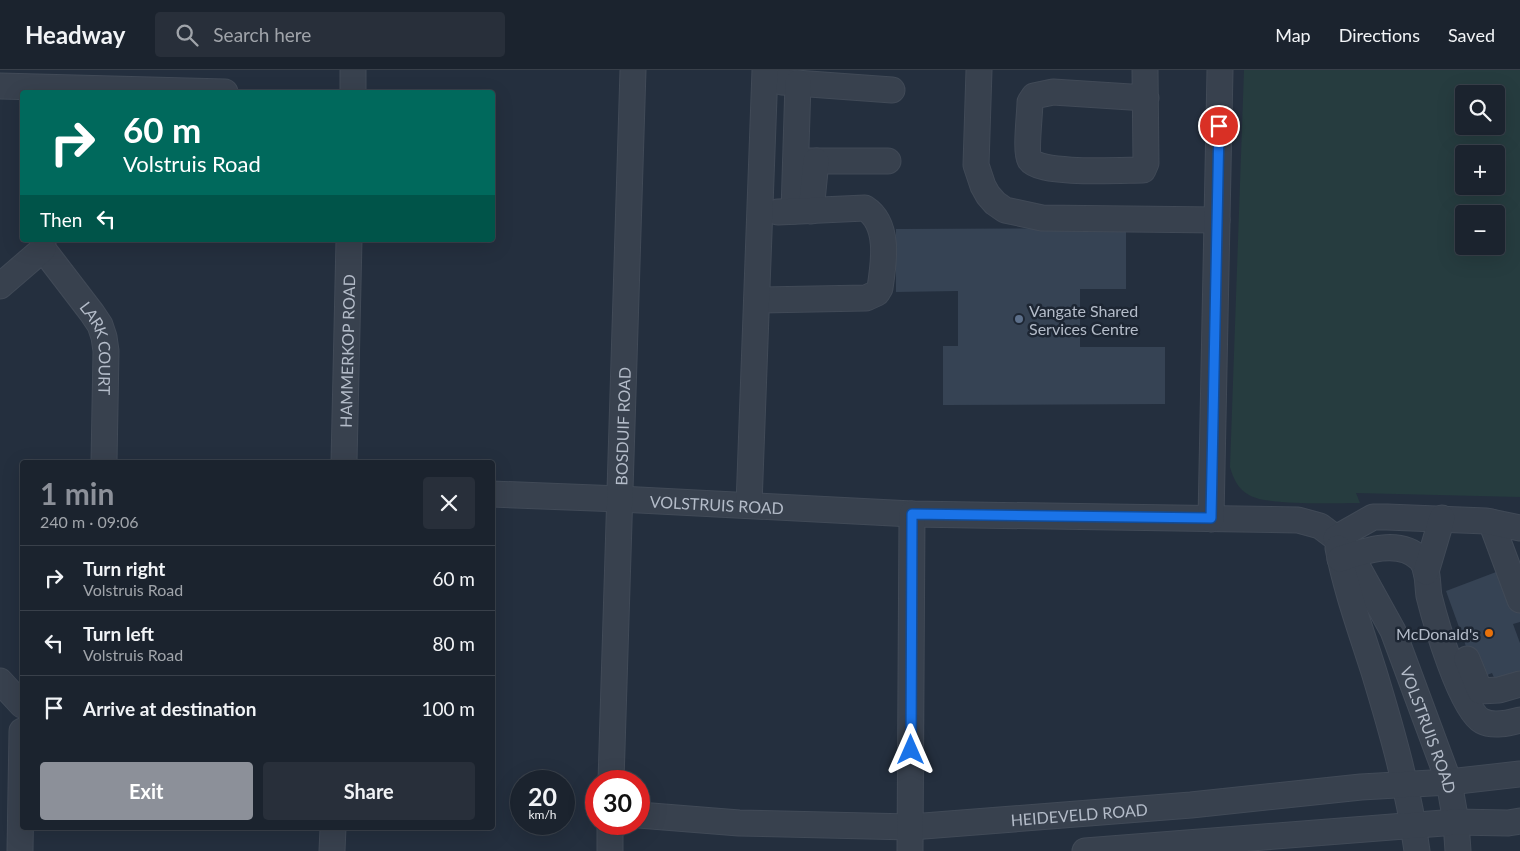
<!DOCTYPE html>
<html lang="en">
<head>
<meta charset="utf-8">
<style>
  body { margin:0; font-family:Lato,sans-serif; background:#282f3a; color:#f1f3f6; height:100vh; display:flex; flex-direction:column; font-size:19px; white-space:nowrap }
  * { box-sizing:border-box; margin:0 }
  p { font-size:16px; color:#a0a4aa }
  .icon { flex:none; width:28px; height:28px; fill:none; stroke:currentColor; stroke-width:2; stroke-linecap:round; stroke-linejoin:round }
  .map { position:relative; flex:1; overflow:hidden }
  .panel { position:absolute; left:20px; top:390px; width:475px; height:370px; display:flex; flex-direction:column; background:#1b232e; border-radius:5px; box-shadow:0 5px 20px #0002,0 0 0 1px #39404a }
  .panel>* { flex:none }
  .top-card { position:absolute; left:20px; top:20px; width:475px; height:152px; border-radius:5px; box-shadow:0 5px 20px #0002,0 0 0 1px #39404a; background:#00695c; color:#fff; overflow:hidden }
  .fabs { position:absolute; left:1455px; top:15px; display:grid; gap:10px }
  .fabs a { display:grid; place-items:center; width:50px; height:50px; border-radius:5px; background:#1b232e; box-shadow:0 5px 20px #0002,0 0 0 1px #39404a; font-size:25px }
  .speed { position:absolute; left:510px; top:700px; display:flex; gap:10px; font-size:25px; font-weight:700; text-align:center }
  .speed>* { display:grid; place-content:center; width:65px; height:65px; border-radius:50%; background:#1b232e; box-shadow:0 5px 20px #0002,0 0 0 1px #39404a; line-height:1 }
  .speed small { font-size:12px; font-weight:400 }
  .speed .limit { border:8px solid #d22; background:#fff; color:#111 }
  .pin { position:absolute; display:grid; place-items:center; width:42px; height:42px; color:#fff; margin:-21px; border:2px solid #fff; border-radius:50%; box-shadow:0 1px 5px #0007 }
  .me { position:absolute; width:55px; margin:-28px; rotate:0deg; stroke-linejoin:round; filter:drop-shadow(0 0 4px #0008) }
  .turn { display:flex; align-items:center; gap:18px; height:105px; padding:0 20px; font-size:22px }
  .turn .icon { width:65px; height:65px; stroke-width:2.5 }
  .turn b { display:block; font-size:35px; line-height:42px }
  .then { display:flex; align-items:center; height:48px; padding:0 20px; background:#0003; gap:10px; font-size:19px }
  .round { display:grid; place-items:center; flex:none; width:52px; height:52px; border-radius:5px; background:#282f3a }
  .head { display:flex; align-items:center; justify-content:space-between; height:85px; padding:0 20px }
  h1 { font-size:30px; font-weight:700; line-height:38px; color:#8c9099 }
  .cta { display:flex; gap:10px; margin-top:auto; padding:10px 20px }
  .cta a { flex:1; height:58px; border-radius:5px; background:#8c9099; color:#fff; font-size:20px; font-weight:700; line-height:58px; text-align:center }
  .cta a+a { background:#282f3a; color:#f1f3f6 }
  ul { padding:0; list-style:none }
  li { display:flex; align-items:center; gap:15px; height:65px; padding:0 20px; border-top:1px solid #39404a }
  li div { flex:1 }
  li b { display:block; font-size:19px }
  li em { font-style:normal }
  header { display:flex; align-items:center; gap:30px; box-sizing:border-box; height:70px; padding:0 25px; background:#1b232e; border-bottom:1px solid #39404a }
  header strong { font-size:24px }
  nav { display:flex; gap:28px; margin-inline-start:auto; font-size:18px }
  .search { width:350px; height:45px; background:#282f3a; display:flex; align-items:center; gap:12px; box-sizing:border-box; padding:0 18px; border-radius:5px; color:#a0a4aa; font-size:19px }
  .map>svg:first-child { display:block }
  .green { fill:#263c3f; fill-rule:evenodd }
  .building { fill:#364354 }
  .lines { fill:none; stroke-linecap:round; stroke-linejoin:round }
  .minor-casing { stroke:#414a57; stroke-width:27 }
  .minor { stroke:#38414e; stroke-width:25 }
  .route-casing { stroke:#114b97; stroke-width:12 }
  .route { stroke:#1a73e8; stroke-width:9 }
  .service-dot { fill:#5c6f8a; stroke:#1d2633; stroke-width:2 }
  .food-dot { fill:#e8710a; stroke:#1d2633; stroke-width:2 }
  .labels { text-anchor:middle; dominant-baseline:central; stroke-width:5; stroke-linejoin:round; paint-order:stroke }
  .poi-label { font-size:16px; fill:#b4bcc9; stroke:#1d2633; text-anchor:start }
  .street-label { font-size:16px; fill:#b4bcc9; stroke:#1d2633 }
</style>
</head>
<body>
<header>
<strong>Headway</strong>
<div class="search"><svg class="icon" aria-label="search" viewBox="0 0 24 24"><circle cx="10" cy="10" r="6"/><path d="M15 15l6 6"/></svg>Search here</div>
<nav><a>Map</a><a>Directions</a><a>Saved</a></nav>
</header>
<div class="map">
<svg width="1520" height="781" viewBox="0 0 1520 781">
  <rect width="100%" height="100%" fill="#242f3e"/>
  <!-- green -->
  <path class="green" d="M1244,0H1520V427L1356,423L1360,433C1335,433 1267,436 1249,425C1238,419 1233,408 1230,397ZM1464,24H1496V56H1464ZM1464,84H1496V116H1464ZM1464,144H1496V176H1464Z"/>
  <!-- building -->
  <path class="building" d="M1126,158V219H1080V277H1165V334L943,335V276H958V221L896,222V159Z
    M1504,499L1520,541V552L1513,554L1520,573V603L1496,612L1492,603L1485,606L1473,596L1446,521Z"/>
  <g class="lines">
    <!-- minor casing -->
    <g class="minor-casing">
      <g id="minor">
        <path d="M979,0L976,95L983,116L988,125L995,133L1005,140L1042,148L1217,150"/>
        <path d="M1145,0L1146,93L1143,100C1123,100 1040,105 1030,90C1025,82 1030,43 1030,32L1034,26L1053,22L1146,28"/>
        <path d="M782,12L892,20"/>
        <path d="M0,16L225,22"/>
        <path d="M353,22V0"/>
        <path d="M796,91H888"/>
        <path d="M794,141L798,13"/>
        <path d="M811,141L816,91"/>
        <path id="s1" d="M43,170V179L92,243L100,255L104,267L106,281L104,392"/>
        <path d="M0,216L43,179"/>
        <path d="M757,230L866,228L877,223L880,218C884,192 890,154 865,138L778,142"/>
        <path id="s2" d="M344,392L349,170"/>
        <path id="s3" d="M492,424L620,429L912,444L1298,450L1320,456L1336,468L1351,485L1393,561L1449,712L1456,752L1458,781"/>
        <path d="M749,435L765,0"/>
        <path d="M1211,449L1220,0"/>
        <path d="M1491,452L1520,530"/>
        <path d="M1336,468L1373,447H1387L1486,451L1520,458"/>
        <path d="M1338,478C1346,520 1361,561 1374,602C1392,661 1409,721 1417,781"/>
        <path d="M1340,489C1363,481 1400,468 1420,489C1429,498 1427,514 1429,526C1435,550 1461,640 1482,651C1493,657 1509,653 1520,650"/>
        <path d="M1426,502L1442,448"/>
        <path d="M1467,589L1480,621L1499,620L1520,614"/>
        <path d="M0,611L22,635"/>
        <path id="s4" d="M611,711L633,0"/>
        <path id="s5" d="M639,745L739,753L911,757L1191,735L1361,717L1449,712L1520,704"/>
        <path d="M20,781L22,661"/>
        <path d="M332,781L333,758"/>
        <path d="M610,781V754"/>
        <path d="M910,781L912,444"/>
        <path d="M1085,781L1456,752L1508,753L1520,751"/>
      </g>
    </g>
    <!-- minor -->
    <use href="#minor" class="minor"/>
  </g>
  <g class="lines">
    <!-- route casing -->
    <g class="route-casing">
      <path id="route" d="M911,680L912,444L1211,448L1219,56"/>
    </g>
    <!-- route -->
    <use href="#route" class="route"/>
  </g>
  <!-- markers -->
  <circle class="service-dot" cx="1019" cy="249" r="5"/>
  <circle class="food-dot" cx="1489" cy="563" r="5"/>
  <g class="labels">
    <!-- poi labels -->
    <g class="poi-label">
      <text x="1029" y="240">Vangate Shared<tspan x="1029" dy="18">Services Centre</tspan></text>
      <text x="1479" y="563" text-anchor="end">McDonald's</text>
    </g>
    <!-- street labels -->
    <g class="street-label">
      <text stroke="none"><textPath href="#s1" startOffset="126">LARK COURT</textPath></text>
      <text stroke="none"><textPath href="#s2" startOffset="111">HAMMERKOP ROAD</textPath></text>
      <text stroke="none"><textPath href="#s4" startOffset="355">BOSDUIF ROAD</textPath></text>
      <text stroke="none"><textPath href="#s3" startOffset="225">VOLSTRUIS ROAD</textPath></text>
      <text stroke="none"><textPath href="#s3" startOffset="1064">VOLSTRUIS ROAD</textPath></text>
      <text stroke="none"><textPath href="#s5" startOffset="441">HEIDEVELD ROAD</textPath></text>
    </g>
  </g>
</svg>
<div class="fabs">
<a><svg class="icon" aria-label="search" viewBox="0 0 24 24"><circle cx="10" cy="10" r="6"/><path d="M15 15l6 6"/></svg></a>
<a>+</a>
<a>−</a>
</div>
<div class="speed"><div>20<small>km/h</small></div><div class="limit">30</div></div>
<div class="pin" style="left:1219px;top:56px;background:#d93025"><svg class="icon" aria-label="arrive" viewBox="0 0 24 24"><path d="M6 21V4h12l-3 4 3 4H6"/></svg></div>
<svg class="me" style="left:911px;top:680px" viewBox="-20 -20 40 40"><path d="M0-17L14 15 0 8-14 15z" fill="#1a73e8" stroke="#fff" stroke-width="4"/></svg>
<div class="top-card">
<div class="turn"><svg class="icon" aria-label="right" viewBox="0 0 24 24"><path d="M7 20v-9h11M14 6l5 5-5 5"/></svg><div><b>60 m</b>Volstruis Road</div></div>
<div class="then">Then<svg class="icon" aria-label="left" viewBox="0 0 24 24"><path d="M17 20v-9H6M10 6l-5 5 5 5"/></svg></div>
</div>
<section class="panel">
<div class="head"><div><h1>1 min</h1><p>240 m · 09:06</p></div><a class="round"><svg class="icon" aria-label="close" viewBox="0 0 24 24"><path d="M6 6l12 12M18 6L6 18"/></svg></a></div>
<ul>
<li><svg class="icon" aria-label="right" viewBox="0 0 24 24"><path d="M7 20v-9h11M14 6l5 5-5 5"/></svg><div><b>Turn right</b><p>Volstruis Road</p></div><em>60 m</em></li>
<li><svg class="icon" aria-label="left" viewBox="0 0 24 24"><path d="M17 20v-9H6M10 6l-5 5 5 5"/></svg><div><b>Turn left</b><p>Volstruis Road</p></div><em>80 m</em></li>
<li><svg class="icon" aria-label="arrive" viewBox="0 0 24 24"><path d="M6 21V4h12l-3 4 3 4H6"/></svg><div><b>Arrive at destination</b></div><em>100 m</em></li>
</ul>
<div class="cta"><a>Exit</a><a>Share</a></div>
</section>
</div>
</body>
</html>
